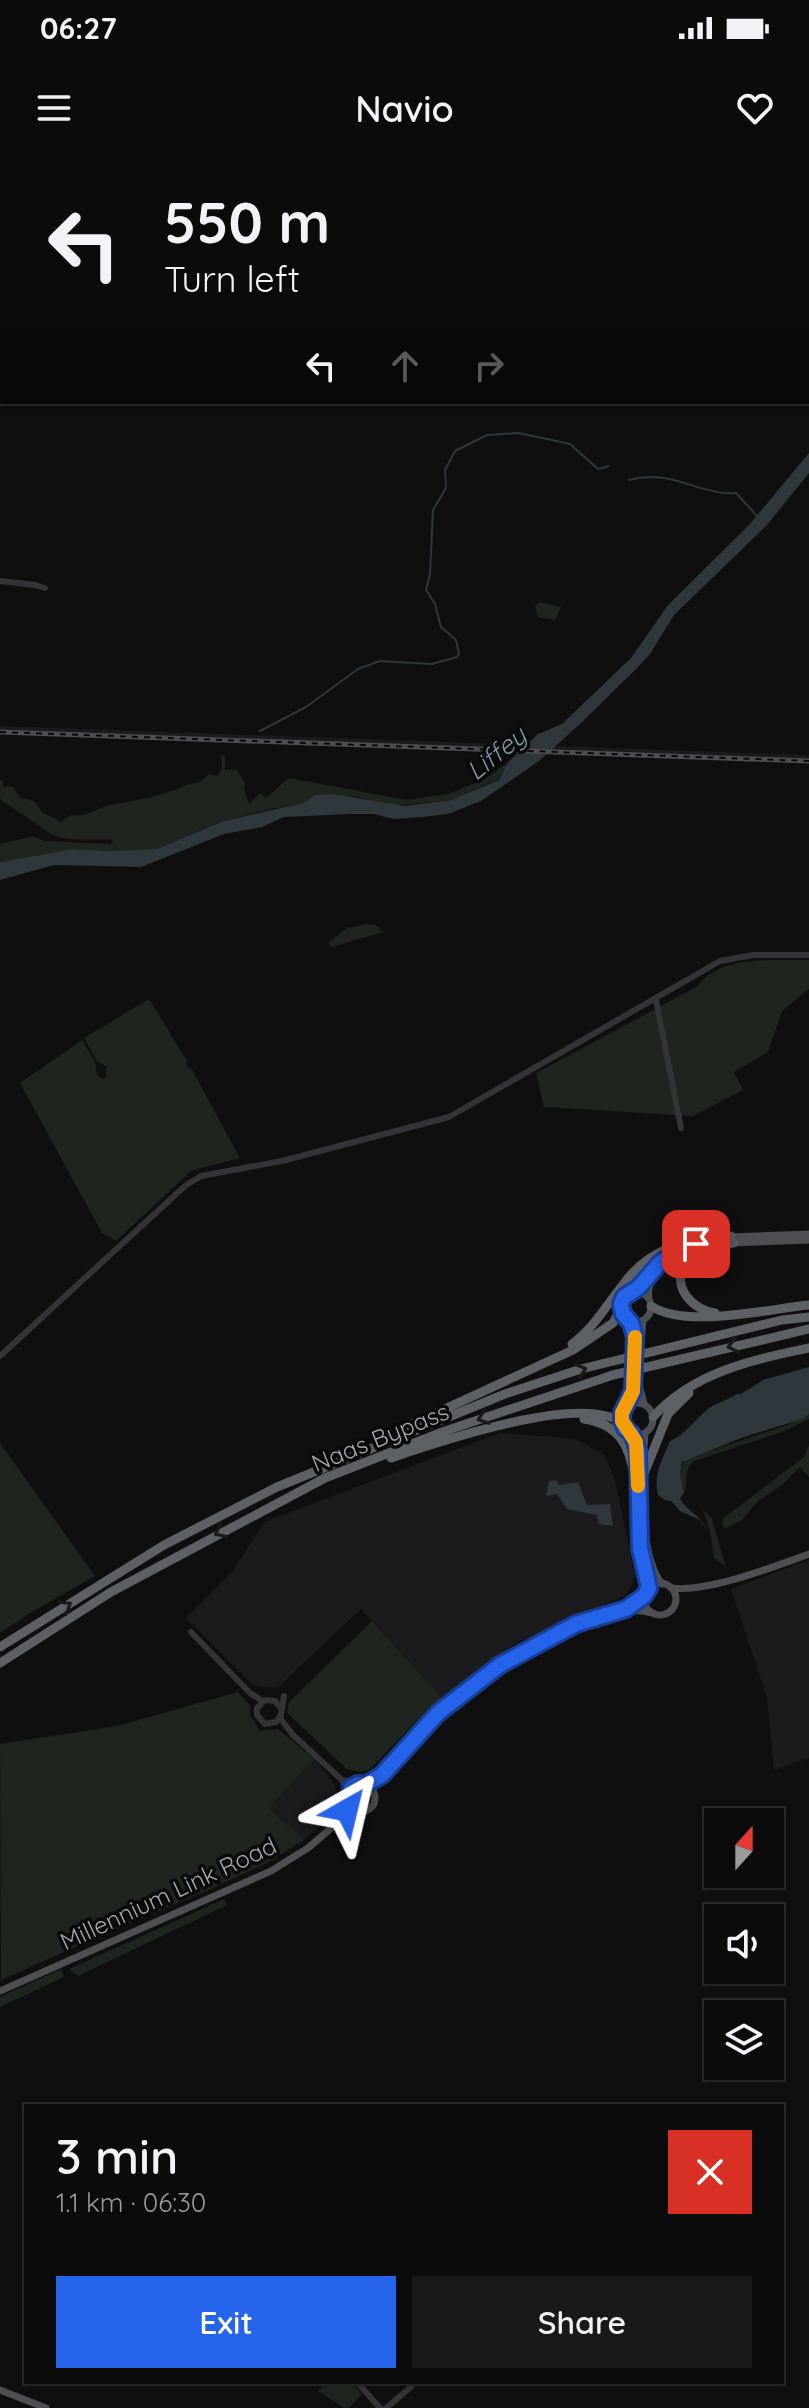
<!DOCTYPE html>
<html lang="en">
<head>
<meta charset="utf-8">
<style>
  body { margin:0; font-family:Quicksand,sans-serif; background:#19191a; color:#f1f3f6; height:100vh; display:flex; flex-direction:column; font-size:30px; white-space:nowrap }
  * { box-sizing:border-box; margin:0 }
  p { font-size:26px; color:#9a9b9d }
  .icon { flex:none; width:44px; height:44px; fill:none; stroke:currentColor; stroke-width:2; stroke-linecap:round; stroke-linejoin:round }
  .map { position:relative; flex:1; overflow:hidden }
  .side { position:absolute; left:24px; top:1944px; width:760px; height:280px; display:flex; flex-direction:column; background:#0b0b0c; border-radius:0px; box-shadow:0 2px 6px #0004,0 0 0 2px #2b2b2d }
  .side>* { flex:none }
  .hud { position:absolute; left:0px; top:0px; width:810px; height:244px; box-shadow:0 2px 6px #0004,0 0 0 2px #2b2b2d; background:#0b0b0c; color:#f1f3f6; overflow:hidden }
  .needle { width:52px; rotate:21deg }
  .tools { position:absolute; left:704px; top:1648px; display:grid; gap:16px }
  .tools a { display:grid; place-items:center; width:80px; height:80px; border-radius:0px; background:#0b0b0c; box-shadow:0 2px 6px #0004,0 0 0 2px #2b2b2d; font-size:40px }
  .pin { position:absolute; display:grid; place-items:center; width:68px; height:68px; color:#fff; margin:-34px; border-radius:16px; box-shadow:0 4px 12px #0006 }
  .me { position:absolute; width:88px; margin:-44px; rotate:37deg; stroke-linejoin:round; filter:drop-shadow(0 0 6px #0008) }
  .turn { display:flex; align-items:center; gap:28px; height:168px; padding:0 32px; font-size:36px }
  .turn .icon { width:104px; height:104px; stroke-width:2.5 }
  .turn b { display:block; font-size:56px; line-height:68px }
  .lanes { display:flex; align-items:center; height:76px; padding:0 32px; background:#0003; justify-content:center; gap:40px; direction:ltr }
  .lanes .off { opacity:.35 }
  .round { display:grid; place-items:center; flex:none; width:84px; height:84px; border-radius:0px; background:#19191a }
  .summary { display:flex; align-items:center; justify-content:space-between; height:136px; padding:0 32px }
  h1 { font-size:48px; font-weight:600; line-height:60px }
  .button { display:flex; gap:16px; margin-top:auto; padding:16px 32px }
  .button a { flex:1; height:92px; border-radius:0px; background:#2563eb; color:#fff; font-size:32px; font-weight:600; line-height:92px; text-align:center }
  .button a+a { background:#19191a; color:#f1f3f6 }
  .status { display:flex; justify-content:space-between; align-items:center; height:56px; padding:0 40px; background:#0b0b0c; direction:ltr }
  .status svg { height:22px; fill:currentColor }
  header { display:flex; justify-content:space-between; align-items:center; height:104px; padding:0 32px; background:#0b0b0c; font-size:36px; font-weight:600 }
  .map>svg:first-child { display:block }
  .built { fill:#1b1b1d }
  .green { fill:#1e241e }
  .water { fill:#2e373b }
  .lines { fill:none; stroke-linecap:round; stroke-linejoin:round }
  .stream { stroke:#2e373b; stroke-width:2 }
  .minor { stroke:#323437; stroke-width:6 }
  .major { stroke:#4d4f53; stroke-width:7 }
  .highway { stroke:#5d6065; stroke-width:9 }
  .rail-casing { stroke:#4c4e51; stroke-width:5 }
  .rail { stroke:#0a0a0b; stroke-width:2; stroke-dasharray:6; stroke-linecap:butt }
  .major-bridge { stroke:#4d4f53; stroke-width:7 }
  .oneway { stroke:#1b1b1d }
  .route-casing { stroke:#184099; stroke-width:20 }
  .route { stroke:#2563eb; stroke-width:14 }
  .slow { stroke:#f59e0b; stroke-width:14 }
  .labels { text-anchor:middle; dominant-baseline:central; stroke-width:7; stroke-linejoin:round; paint-order:stroke }
  .street-label { font-size:24px; fill:#a2a8b0; stroke:#0a0a0b }
  .water-label { font-size:26px; font-style:italic; fill:#7b99a8; stroke:#0a0a0b }
</style>
</head>
<body>
<div class="status"><b>06:27</b><svg viewBox="0 0 49 12"><path d="M0 12V9h3v3zM5 12V6h3v6zM10 12V3h3v9zM15 12V0h3v12zM26 1h20v11H26zM47 4h2v5h-2z"/></svg></div>
<header><svg class="icon" aria-label="menu" viewBox="0 0 24 24"><path d="M4 6h16M4 12h16M4 18h16"/></svg>Navio<svg class="icon" aria-label="heart" viewBox="0 0 24 24"><path d="M12 20l-8-8c-3-5 5-10 8-4 3-6 11-1 8 4z"/></svg></header>
<div class="map">
<svg width="809" height="2248" viewBox="0 0 809 2248">
  <rect width="100%" height="100%" fill="#0f0f10"/>
  <!-- built -->
  <path class="built" d="M0,566L809,595V602L0,573Z
    M500,1273L575,1279L605,1295L615,1320L635,1416L629,1431L624,1436L518,1482L481,1507L443,1539L361,1449L277,1528L254,1526L186,1458L232,1412L264,1362Z
    M809,1400V1598L774,1610L767,1538L731,1429Z
    M314,1599L336,1626L335,1629L339,1634V1641L333,1655L304,1680L269,1648Z"/>
  <!-- green -->
  <path class="green" d="M540,442L561,447L555,460L538,457L535,446Z
    M225,595V610L236,609L245,623L244,629L249,644L260,633L266,638L289,618L406,640L448,634L483,620L508,602L499,619L451,640L393,646L354,636L272,649L222,661L157,689L110,691L73,689L0,702V684L33,676L44,681L110,684L113,680C94,678 71,683 51,674L0,639V620L3,621V627L12,626L21,638L34,641L42,652L61,662L71,655C87,658 98,647 114,644C136,641 166,635 186,625C190,623 195,624 199,622C203,620 206,617 209,614L217,616L222,609L221,596Z
    M368,764L375,765L384,772L331,787L328,783L347,768Z
    M809,800V829L782,851L768,892L734,912L743,930L693,956L544,947L536,913L698,826C720,794 774,801 809,800Z
    M149,839L187,901V907L191,908L240,998L191,1011L116,1081L102,1073L20,923L82,880L95,901L97,915L102,919L106,917L107,907L97,901L84,878Z
    M809,1254V1259L784,1271L694,1301C682,1311 690,1320 684,1332L680,1314L684,1300L787,1265Z
    M0,1283L95,1416L30,1453L0,1473Z
    M809,1285V1317L800,1307L781,1326L758,1341L742,1360L724,1369L722,1359L804,1297Z
    M703,1350L711,1357L726,1407L714,1398L710,1371Z
    M372,1461L443,1539L434,1543L369,1610L361,1612L347,1609L287,1553L289,1542Z
    M238,1532L250,1546V1555L260,1571L278,1569L314,1599L269,1648L304,1680L267,1703L221,1724L219,1717L216,1719L218,1726L82,1784L79,1778L76,1780L78,1786L1,1820L0,1584L117,1566Z
    M224,1739L227,1745L78,1816L69,1809Z
    M61,1809L64,1817L0,1847V1837Z
    M327,2222H351L362,2234L349,2248H344L318,2231Z"/>
  <!-- water -->
  <path class="water" d="M809,293V313L767,365L674,455L650,494L635,510L581,563L539,601L481,641L448,654L423,657L394,659L374,654H349L284,657L262,667L224,674L141,707L54,705L0,720V702L73,689L110,691L157,689L223,661L304,643L315,635L333,634L405,646L451,640L499,620L508,602L538,574L562,564L631,498L668,445L749,365Z
    M809,1207V1254L802,1259L741,1278L682,1302L680,1314L684,1332L680,1339C689,1353 700,1354 707,1370L700,1360L680,1351L671,1341L665,1340L658,1335C653,1314 662,1301 670,1281C685,1275 695,1259 708,1249C717,1242 728,1240 737,1234H741L763,1220Z
    M557,1320L559,1325L578,1322L587,1345L610,1344L613,1366L599,1364L597,1355L567,1349L557,1334L546,1336L549,1321Z"/>
  <g class="lines">
    <!-- stream -->
    <path class="stream" d="M629,320C670,308 701,336 736,333L758,357
      M260,571L306,547L358,509L380,501L432,504L457,497L459,494L456,480L441,467L435,444L426,430L430,414L433,350L446,328L445,310L455,291L487,275L519,273L570,284L598,309L609,306"/>
    <!-- minor -->
    <path class="minor" d="M733,0L734,2
      M337,2V0
      M471,2L473,0
      M808,208L809,209
      M0,421L35,425L45,428
      M656,840L681,968
      M0,1196L185,1026L201,1016L282,1001L449,957L720,801L753,795H809
      M191,1472L249,1532L262,1541
      M280,1547L275,1541L265,1540L257,1548V1555L265,1564L276,1562L281,1555L284,1536
      M280,1558L293,1575L342,1620L358,1624
      M342,1620L348,1639
      M357,2222L380,2248
      M386,2248L412,2226L414,2222"/>
    <!-- major -->
    <path class="major" d="M727,1077L809,1074
      M731,1083L809,1080
      M621 1147a15 15 0 1 1 30 0a15 15 0 1 1-30 0Z
      M630,1132L669,1096L700,1083
      M649,1138C645,1118 666,1105 681,1094
      M627,1159L631,1163L635,1183
      M641,1182L643,1160
      M639,1225L644,1244
      M621 1259a16 16 0 1 1 32 0a16 16 0 1 1-32 0Z
      M645,1273C642,1311 638,1394 662,1424
      M632,1274L638,1291V1319
      M638,1343L640,1388L649,1428
      M644 1439a16 16 0 1 1 32 0a16 16 0 1 1-32 0Z
      M671,1428C707,1433 773,1407 809,1394
      M347 1638a14 14 0 1 1 28 0a14 14 0 1 1-28 0Z
      M365,1625C396,1607 414,1575 440,1551C481,1513 594,1435 651,1453
      M0,1831L271,1711L308,1688L343,1658L360,1651
      M0,2230L46,2248"/>
    <!-- highway -->
    <path class="highway" d="M651,1146C686,1169 767,1149 809,1145
      M715,1153C684,1148 665,1113 697,1093C708,1086 722,1086 734,1083
      M572,1184C595,1167 607,1144 625,1122C651,1087 691,1077 731,1076
      M653,1257C694,1212 752,1200 809,1188
      M584,1259C633,1266 632,1305 638,1345
      M386,1276L573,1190L613,1163L621,1148
      M391,1298C435,1283 585,1231 623,1264
      M643,1316L668,1254L689,1233
      M0,1487L164,1385L277,1327L505,1234L581,1209L782,1160L809,1157
      M0,1503L111,1432L325,1318L445,1271L613,1215L809,1169"/>
    <!-- rail casing -->
    <g class="rail-casing">
      <path id="rail" d="M0,572L809,601"/>
    </g>
    <!-- rail -->
    <use href="#rail" class="rail"/>
    <!-- major-bridge -->
    <path class="major-bridge" d="M633,1225L635,1183
      M639,1225L641,1182"/>
  </g>
  <!-- one-way arrows -->
  <defs><path id="oneway-chevron" d="M-2-3.5L2.5 0L-2 3.5" fill="none" stroke-width="1.6" stroke-linecap="round" stroke-linejoin="round" transform="scale(2)"/></defs>
  <g class="oneway">
    <use href="#oneway-chevron" transform="translate(733 1186) rotate(167)"/>
    <use href="#oneway-chevron" transform="translate(581 1210) rotate(-17)"/>
    <use href="#oneway-chevron" transform="translate(483 1258) rotate(161)"/>
    <use href="#oneway-chevron" transform="translate(220 1372) rotate(154)"/>
    <use href="#oneway-chevron" transform="translate(66 1446) rotate(-31)"/>
  </g>
  <g class="lines">
    <!-- route casing -->
    <g class="route-casing">
      <path id="route" d="M347,1650L351,1628L358,1624L365,1625L382,1615L438,1553L500,1505L576,1464L626,1449L644,1436L649,1428L640,1388L638,1291L632,1274L625,1268L622,1261V1253L633,1231L635,1177L631,1163L623,1154L621,1144L624,1137L638,1128L660,1103L677,1092L696,1084"/>
    </g>
    <!-- route -->
    <use href="#route" class="route"/>
    <!-- slow -->
    <path class="slow" d="M635,1177L633,1231L622,1253V1261L636,1282L638,1326"/>
  </g>
  <g class="labels">
    <!-- street labels -->
    <g class="street-label">
      <text transform="translate(380 1277) rotate(-22)">Naas Bypass</text>
      <text transform="translate(168 1733) rotate(-25)">Millennium Link Road</text>
    </g>
    <!-- water labels -->
    <g class="water-label">
      <text transform="translate(496 593) rotate(-39)">Liffey</text>
    </g>
  </g>
</svg>
<div class="tools">
<a><svg class="needle" viewBox="-14 -14 28 28"><path d="M0-13l5 13h-10z" fill="#e53935"/><path d="M0 13l5-13h-10z" fill="#9a9b9d"/></svg></a>
<a><svg class="icon" aria-label="sound" viewBox="0 0 24 24"><path d="M4 9h4l5-4v14l-5-4H4zM17 9q2 3 0 6"/></svg></a>
<a><svg class="icon" aria-label="layers" viewBox="0 0 24 24"><path d="M12 4l9 5-9 5-9-5zM3 14l9 5 9-5"/></svg></a>
</div>
<div class="pin" style="left:696px;top:1084px;background:#d93025"><svg class="icon" aria-label="arrive" viewBox="0 0 24 24"><path d="M6 21V4h12l-3 4 3 4H6"/></svg></div>
<svg class="me" style="left:347px;top:1650px" viewBox="-20 -20 40 40"><path d="M0-17L14 15 0 8-14 15z" fill="#2563eb" stroke="#fff" stroke-width="4"/></svg>
<div class="hud">
<div class="turn"><svg class="icon" aria-label="left" viewBox="0 0 24 24"><path d="M17 20v-9H6M10 6l-5 5 5 5"/></svg><div><b>550 m</b>Turn left</div></div>
<div class="lanes"><svg class="icon" aria-label="left" viewBox="0 0 24 24"><path d="M17 20v-9H6M10 6l-5 5 5 5"/></svg><svg class="icon off" aria-label="ahead" viewBox="0 0 24 24"><path d="M12 20V5M6 11l6-6 6 6"/></svg><svg class="icon off" aria-label="right" viewBox="0 0 24 24"><path d="M7 20v-9h11M14 6l5 5-5 5"/></svg></div>
</div>
<section class="side">
<div class="summary"><div><h1>3 min</h1><p>1.1 km · 06:30</p></div><a class="round" style="background:#d93025;color:#fff"><svg class="icon" aria-label="close" viewBox="0 0 24 24"><path d="M6 6l12 12M18 6L6 18"/></svg></a></div>
<div class="button"><a>Exit</a><a>Share</a></div>
</section>
</div>
</body>
</html>
